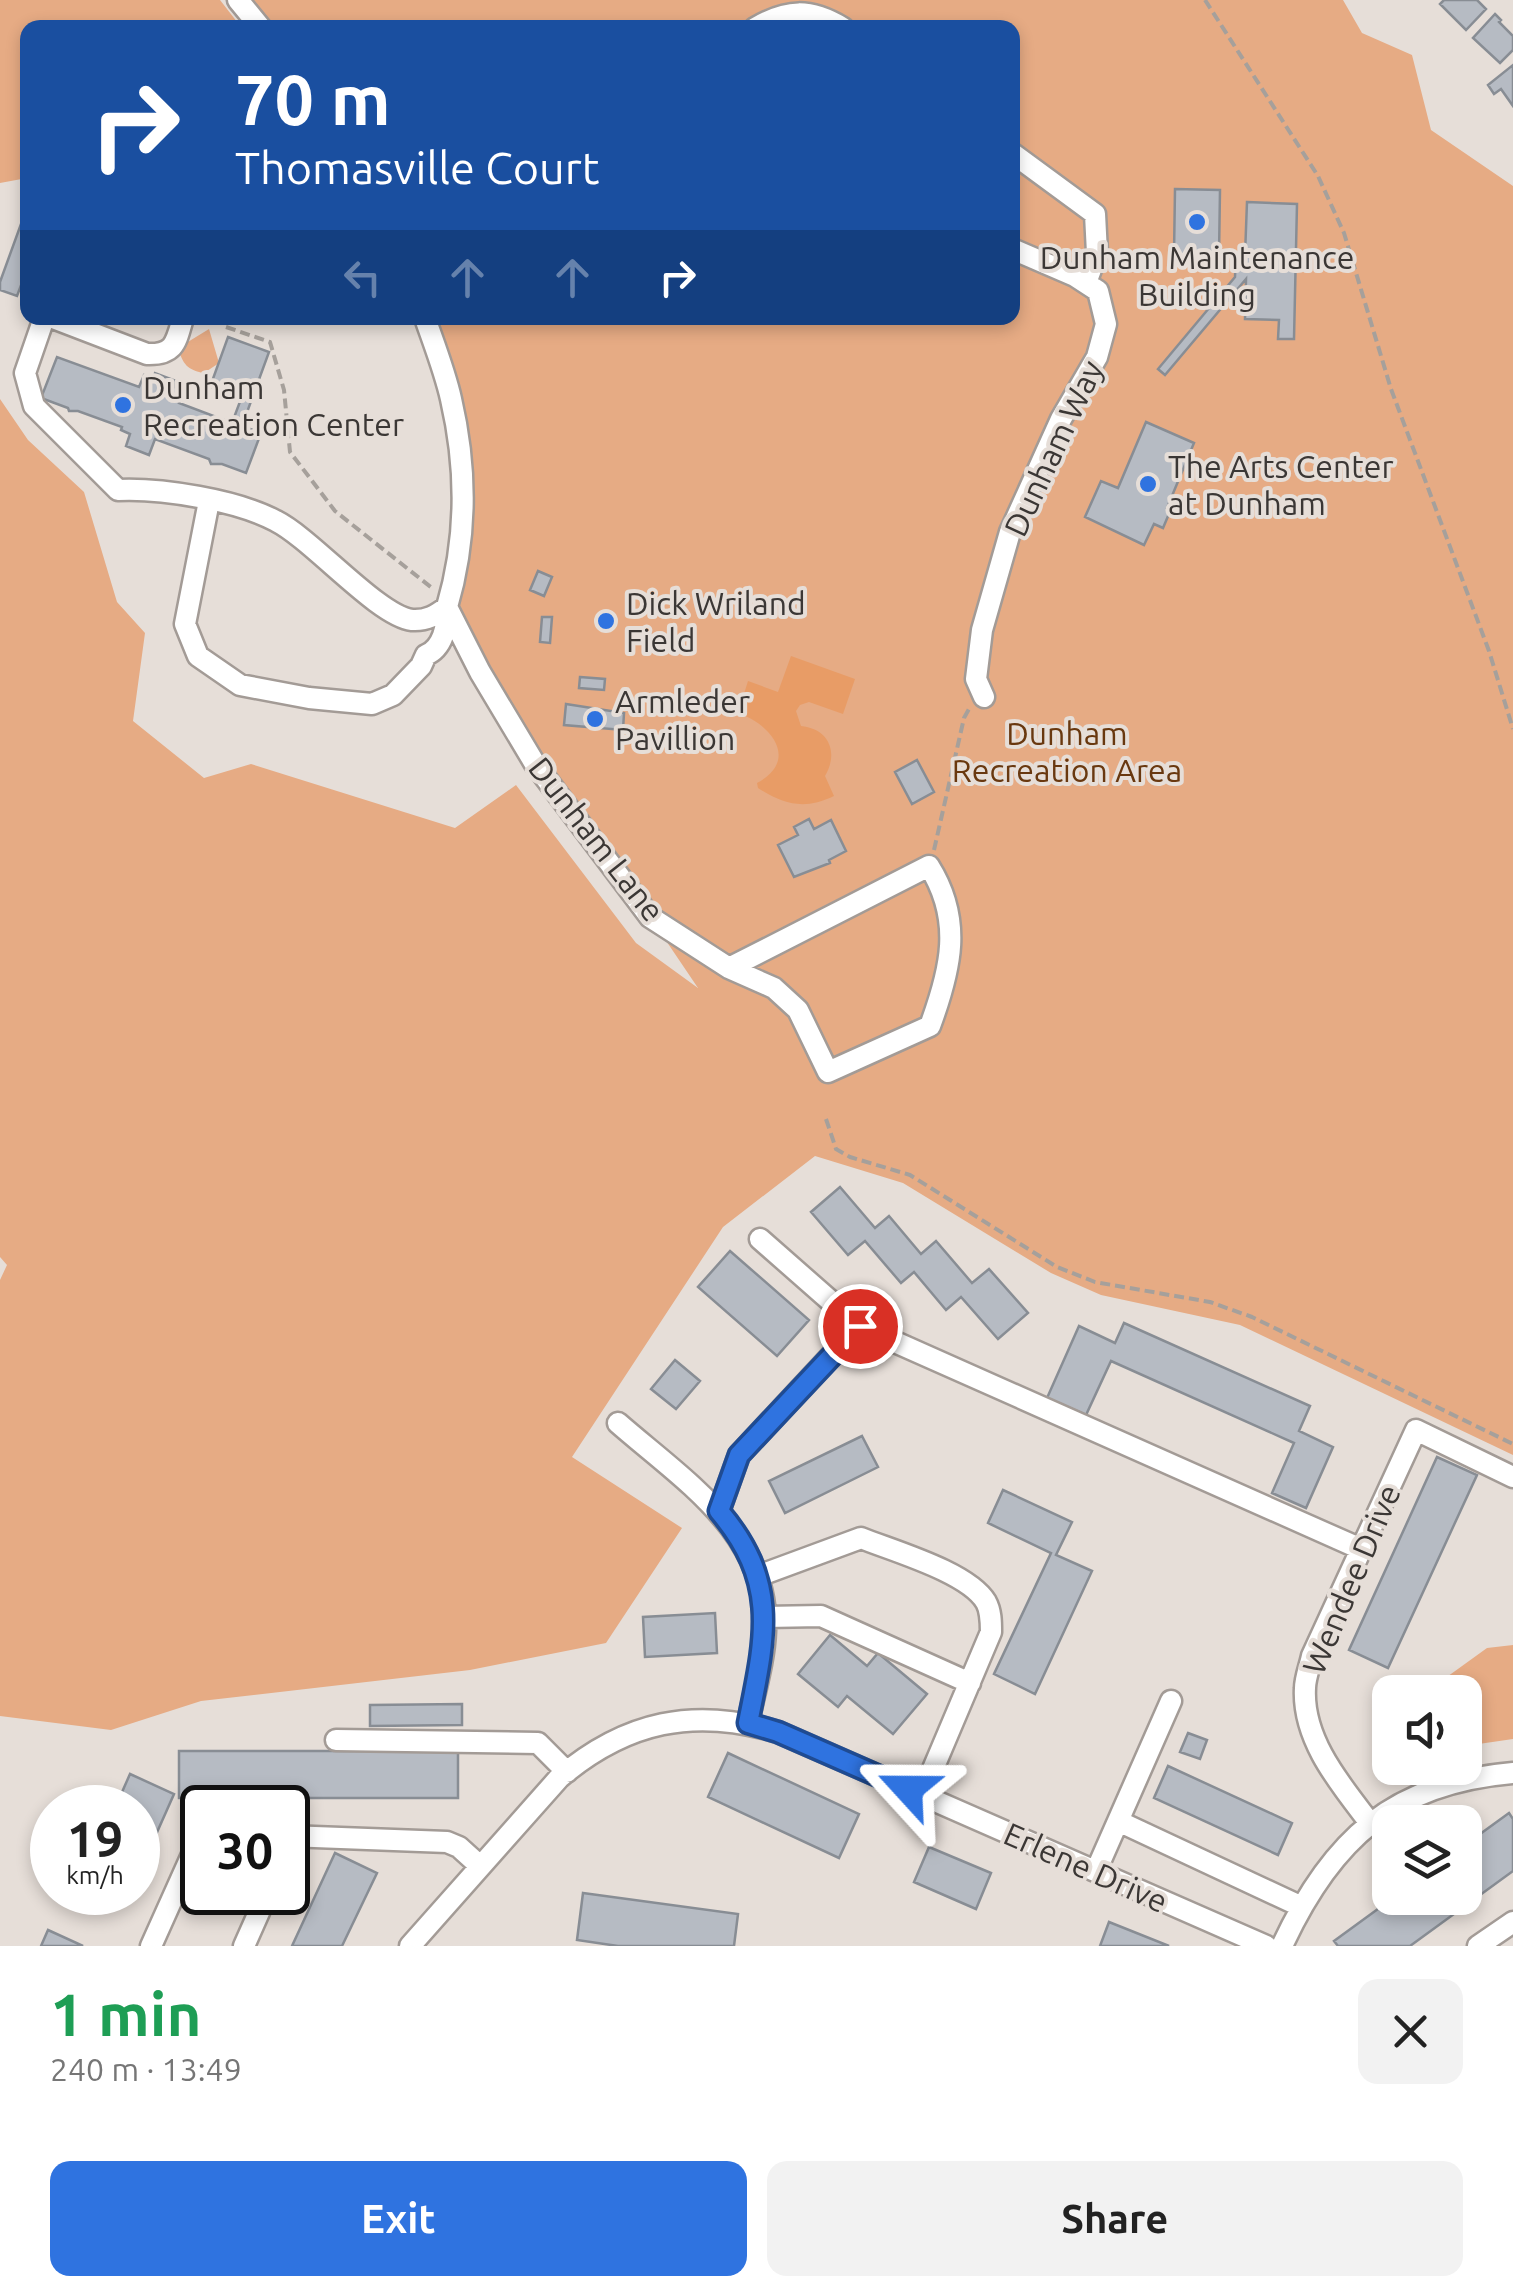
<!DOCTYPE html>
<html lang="en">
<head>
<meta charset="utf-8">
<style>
  body { margin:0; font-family:Ubuntu,sans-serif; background:#f2f2f2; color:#222; height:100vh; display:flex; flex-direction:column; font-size:38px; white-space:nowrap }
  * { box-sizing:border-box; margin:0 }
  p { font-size:32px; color:#767676 }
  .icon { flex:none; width:55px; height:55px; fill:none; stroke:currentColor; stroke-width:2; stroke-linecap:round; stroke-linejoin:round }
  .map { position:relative; height:1946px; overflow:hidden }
  .details { display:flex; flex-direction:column; background:#fff; flex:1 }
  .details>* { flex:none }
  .guide { position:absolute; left:20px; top:20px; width:1000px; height:305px; border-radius:20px; box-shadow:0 5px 15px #0003; background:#1a4fa0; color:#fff; overflow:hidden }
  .fabs { position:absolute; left:1372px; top:1675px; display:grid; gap:20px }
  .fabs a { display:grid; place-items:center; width:110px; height:110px; border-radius:20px; background:#fff; box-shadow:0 5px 15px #0003; font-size:50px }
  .speed { position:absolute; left:30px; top:1785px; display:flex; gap:20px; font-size:50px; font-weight:700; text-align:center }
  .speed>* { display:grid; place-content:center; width:130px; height:130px; border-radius:50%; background:#fff; box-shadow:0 5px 15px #0003; line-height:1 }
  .speed small { font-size:25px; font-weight:400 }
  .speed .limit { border:5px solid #111; border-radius:15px; background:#fff; color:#111 }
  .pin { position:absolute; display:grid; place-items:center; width:85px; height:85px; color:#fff; margin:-42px; border:5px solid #fff; border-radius:50%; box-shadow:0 2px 10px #0007 }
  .me { position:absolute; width:110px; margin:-55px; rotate:294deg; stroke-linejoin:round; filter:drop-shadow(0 0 8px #0008) }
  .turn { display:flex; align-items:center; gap:35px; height:210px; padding:0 50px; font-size:45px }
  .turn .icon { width:130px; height:130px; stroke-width:2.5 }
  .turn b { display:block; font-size:70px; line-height:85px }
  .lanes { display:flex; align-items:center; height:95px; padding:0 50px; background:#0003; justify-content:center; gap:50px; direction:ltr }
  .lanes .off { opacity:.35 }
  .round { display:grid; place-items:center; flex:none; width:105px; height:105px; border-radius:20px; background:#f2f2f2 }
  .headline { display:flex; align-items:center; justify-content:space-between; height:170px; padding:0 50px }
  h1 { font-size:60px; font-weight:600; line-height:75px; color:#1e9e55 }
  .cta { display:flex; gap:20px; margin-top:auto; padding:20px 50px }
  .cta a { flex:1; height:115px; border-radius:20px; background:#2f73e0; color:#fff; font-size:40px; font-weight:600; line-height:115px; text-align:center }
  .cta a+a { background:#f2f2f2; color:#222 }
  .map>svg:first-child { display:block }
  .green { fill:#e6ab84 }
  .water { fill:#e89c66 }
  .building { fill:#b6bbc3; stroke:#888d94; stroke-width:2.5 }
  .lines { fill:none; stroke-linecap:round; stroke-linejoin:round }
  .minor-casing { stroke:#a39b96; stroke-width:25 }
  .path { stroke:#a6a09b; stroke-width:4; stroke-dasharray:10 5; stroke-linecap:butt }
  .minor { stroke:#fff; stroke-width:20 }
  .route-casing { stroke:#1f4b92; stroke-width:25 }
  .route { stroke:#2f73e0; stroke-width:18 }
  .poi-dot { fill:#2f73e0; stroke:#e6ded8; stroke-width:4 }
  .labels { text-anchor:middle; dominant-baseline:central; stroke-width:8; stroke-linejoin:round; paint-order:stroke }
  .poi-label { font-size:32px; fill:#3b3735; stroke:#e6ded8; text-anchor:start }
  .street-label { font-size:32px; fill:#3b3735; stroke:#e6ded8 }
  .park-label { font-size:32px; fill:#69380f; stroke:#e6ded8 }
</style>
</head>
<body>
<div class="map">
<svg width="1513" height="1946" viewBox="0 0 1513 1946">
  <rect width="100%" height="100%" fill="#e6ded8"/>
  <!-- green -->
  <path class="green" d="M0,0H220L241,27L28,28L27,178L0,183Z
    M238,0H1343L1362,33L1412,55L1431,130L1513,186V1455L1240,1325L1101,1295L1051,1273L903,1183L815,1156L723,1227L572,1457L682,1528L606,1643L470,1670L201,1701L111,1730L0,1716V1280L7,1265L0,1257V399L28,440L84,492L117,602L145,633L133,721L204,778L251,764L455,828L516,785L636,943L698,988L650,917L595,848L447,607L463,507L425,318H1012V28H261Z
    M209,329L219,363L204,373C187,370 183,364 178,348Z
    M1513,1645V1739L1465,1746V1692H1426L1487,1648Z"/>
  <!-- water -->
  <path class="water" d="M791,656L855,679L843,714L809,702L800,705L796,711L801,726C829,729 839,752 825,776L834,796C805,810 784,805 758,788L757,783C800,760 771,724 738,713L748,681L778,692Z"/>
  <!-- building -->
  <path class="building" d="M1444,0H1477L1486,9L1466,30L1440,4Z
    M1495,14L1501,20L1499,22L1513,36V50L1500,63L1473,38Z
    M1513,65V106L1501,89L1494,94L1488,85Z
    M1175,189L1220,190L1219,255L1174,254Z
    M1247,202L1297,204L1294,339H1278L1279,320L1245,319L1246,279L1165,375L1158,369L1235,277L1236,255H1245Z
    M21,224L28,226V281L23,280L17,296L0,290V282Z
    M228,337L269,352L242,426L261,433L246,473L222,464H211L209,459L155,439L149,455L126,446L130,434L121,430L122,427L78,411H69L68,408L41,398L57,357L139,387L144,375L153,378L155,373L176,381L174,387L184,390L179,403L232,423L241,399L210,387Z
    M1146,422L1194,443L1167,508L1171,509L1163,528L1154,524L1144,545L1085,517L1101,481L1118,488Z
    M538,571L552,577L544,596L530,590Z
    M542,617H552L550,643L540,642Z
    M580,677L605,679L604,690L579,688Z
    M566,704L624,713L623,730L564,725Z
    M917,760L934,792L912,804L895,772Z
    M809,819L814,829L831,820L846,851L829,860L830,863L794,877L778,845L798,835L794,827Z
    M840,1187L875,1228L889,1216L921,1254L936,1241L972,1283L989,1269L1028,1313L998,1339L961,1297L946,1310L914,1272L901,1283L865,1241L848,1255L811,1212Z
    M730,1251L809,1320L777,1356L698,1287Z
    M1124,1323L1310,1406L1299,1431L1333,1447L1306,1508L1272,1493L1294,1443L1111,1361L1086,1415L1047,1398L1079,1326L1115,1343Z
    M675,1360L700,1381L676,1409L651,1389Z
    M862,1436L878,1467L785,1513L769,1481Z
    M1437,1457L1477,1475L1388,1668L1349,1650Z
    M1003,1490L1072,1522L1056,1555L1092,1571L1035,1694L994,1674L1051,1553L988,1523Z
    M715,1613L717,1653L645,1657L643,1617Z
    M830,1635L867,1666L878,1653L927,1694L893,1734L847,1696L838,1707L798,1674Z
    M462,1704V1725L370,1726V1705Z
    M1188,1733L1207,1740L1200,1759L1180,1752Z
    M179,1751H458V1798H179Z
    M728,1753L859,1814L839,1858L708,1797Z
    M1168,1766L1292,1823L1278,1855L1154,1798Z
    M130,1774L174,1794L138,1875V1808H115Z
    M1509,1813L1513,1819V1871L1410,1946H1338L1334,1941L1393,1898H1465V1845Z
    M929,1847L991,1873L976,1909L914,1882Z
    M335,1853L377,1873L342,1946H292Z
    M583,1893L738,1914L734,1946H618L577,1940Z
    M1109,1922L1169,1946H1100Z
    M48,1930L83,1946H41Z"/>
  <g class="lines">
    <!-- minor casing -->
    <g class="minor-casing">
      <path id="minor" d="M238,0L261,28
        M755,28C787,9 810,8 843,28
        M1012,153L1095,214L1097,253L1086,283
        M44,318L25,373L34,406L118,490C161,488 237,500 276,521C312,539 378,616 412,620C427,621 436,615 447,607C467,539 467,468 451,399C445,372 434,344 425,318
        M53,318L147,354C175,355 176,342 183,318
        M209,501L185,624L198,656L240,685L309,698L372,704L393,695L421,666L426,655C443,648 447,626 447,610
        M447,607L480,672L535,764L650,917L729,968L774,988L798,1010L828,1072L930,1026C951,969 963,920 929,866L729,968
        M984,697L976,679L982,630L1010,532L1061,419L1097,357L1106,324L1098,291L1075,276L1012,249
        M760,1239L859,1326L1361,1549
        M618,1423C683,1480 770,1534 765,1631C764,1661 754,1693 748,1723
        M719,1511L739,1455L859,1326
        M758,1576L861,1538C893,1551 968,1572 986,1602C991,1611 991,1622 991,1632L922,1795
        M765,1617L821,1616L970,1683
        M336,1740L538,1743L567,1772
        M1118,1821L1300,1906
        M1370,1823C1341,1785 1302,1740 1305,1688C1305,1678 1310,1666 1312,1656L1416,1430L1513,1477
        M288,1836L447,1842L459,1847L480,1866
        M1096,1871L1171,1701
        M151,1946L195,1848L202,1842
        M244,1946L268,1892
        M410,1946L559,1778C626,1721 694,1707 778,1732L1266,1946
        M1282,1946C1331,1840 1393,1783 1513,1773
        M1478,1946L1513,1922"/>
    </g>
    <!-- path -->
    <path class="path" d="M1205,0L1318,176L1344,233L1391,389L1489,651L1513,729
      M226,327L270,342L284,390L290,452L335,511L432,588
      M934,850L964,718L969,709
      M826,1119L836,1149L850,1157L910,1175L1057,1267L1095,1282L1210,1302L1252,1317L1513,1444"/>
    <!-- minor -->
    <use href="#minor" class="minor"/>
  </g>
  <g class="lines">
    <!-- route casing -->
    <g class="route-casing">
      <path id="route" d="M860,1326L739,1455L719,1511C780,1583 765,1638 748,1723L778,1732L908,1789"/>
    </g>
    <!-- route -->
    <use href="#route" class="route"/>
  </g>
  <!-- markers -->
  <g class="poi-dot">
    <circle cx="1197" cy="222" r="10"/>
    <circle cx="123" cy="405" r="10"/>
    <circle cx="1148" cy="484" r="10"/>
    <circle cx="606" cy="621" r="10"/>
    <circle cx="595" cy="719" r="10"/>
  </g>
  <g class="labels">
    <!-- poi labels -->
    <g class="poi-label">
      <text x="1197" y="257" text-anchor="middle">Dunham Maintenance<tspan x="1197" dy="37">Building</tspan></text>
      <text x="143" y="387">Dunham<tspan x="143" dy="37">Recreation Center</tspan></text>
      <text x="1168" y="466">The Arts Center<tspan x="1168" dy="37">at Dunham</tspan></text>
      <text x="626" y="603">Dick Wriland<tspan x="626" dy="37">Field</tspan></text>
      <text x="615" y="701">Armleder<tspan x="615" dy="37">Pavillion</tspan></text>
    </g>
    <!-- street labels -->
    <g class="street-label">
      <text transform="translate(1053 448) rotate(-65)">Dunham Way</text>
      <text transform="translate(597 839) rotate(52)">Dunham Lane</text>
      <text transform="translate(1351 1579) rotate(-67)">Wendee Drive</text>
      <text transform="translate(1086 1867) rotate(24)">Erlene Drive</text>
    </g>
    <!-- park labels -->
    <g class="park-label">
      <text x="1067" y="733">Dunham<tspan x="1067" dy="37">Recreation Area</tspan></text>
    </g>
  </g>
</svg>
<div class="fabs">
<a><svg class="icon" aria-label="sound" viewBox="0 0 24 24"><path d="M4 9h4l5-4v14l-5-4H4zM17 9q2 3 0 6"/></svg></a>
<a><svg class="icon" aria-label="layers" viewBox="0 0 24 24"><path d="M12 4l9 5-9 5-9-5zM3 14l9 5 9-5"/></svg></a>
</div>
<div class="speed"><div>19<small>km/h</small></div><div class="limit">30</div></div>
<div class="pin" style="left:860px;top:1326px;background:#d93025"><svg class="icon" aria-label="arrive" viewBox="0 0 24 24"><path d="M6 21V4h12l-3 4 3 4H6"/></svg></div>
<svg class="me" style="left:908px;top:1789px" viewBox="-20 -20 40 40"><path d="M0-17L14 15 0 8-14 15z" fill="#2f73e0" stroke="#fff" stroke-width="4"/></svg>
<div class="guide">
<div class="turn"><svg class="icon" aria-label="right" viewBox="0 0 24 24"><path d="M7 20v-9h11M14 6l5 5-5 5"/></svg><div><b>70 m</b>Thomasville Court</div></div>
<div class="lanes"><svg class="icon off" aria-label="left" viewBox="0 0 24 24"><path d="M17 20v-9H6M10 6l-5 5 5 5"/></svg><svg class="icon off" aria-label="ahead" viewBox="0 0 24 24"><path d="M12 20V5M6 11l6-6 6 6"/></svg><svg class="icon off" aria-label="ahead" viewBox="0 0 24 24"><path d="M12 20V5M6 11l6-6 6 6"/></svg><svg class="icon" aria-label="right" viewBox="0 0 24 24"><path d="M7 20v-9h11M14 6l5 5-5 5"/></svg></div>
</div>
</div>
<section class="details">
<div class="headline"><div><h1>1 min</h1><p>240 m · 13:49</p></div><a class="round"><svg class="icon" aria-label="close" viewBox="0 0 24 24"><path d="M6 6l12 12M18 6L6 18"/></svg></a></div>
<div class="cta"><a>Exit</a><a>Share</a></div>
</section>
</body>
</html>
